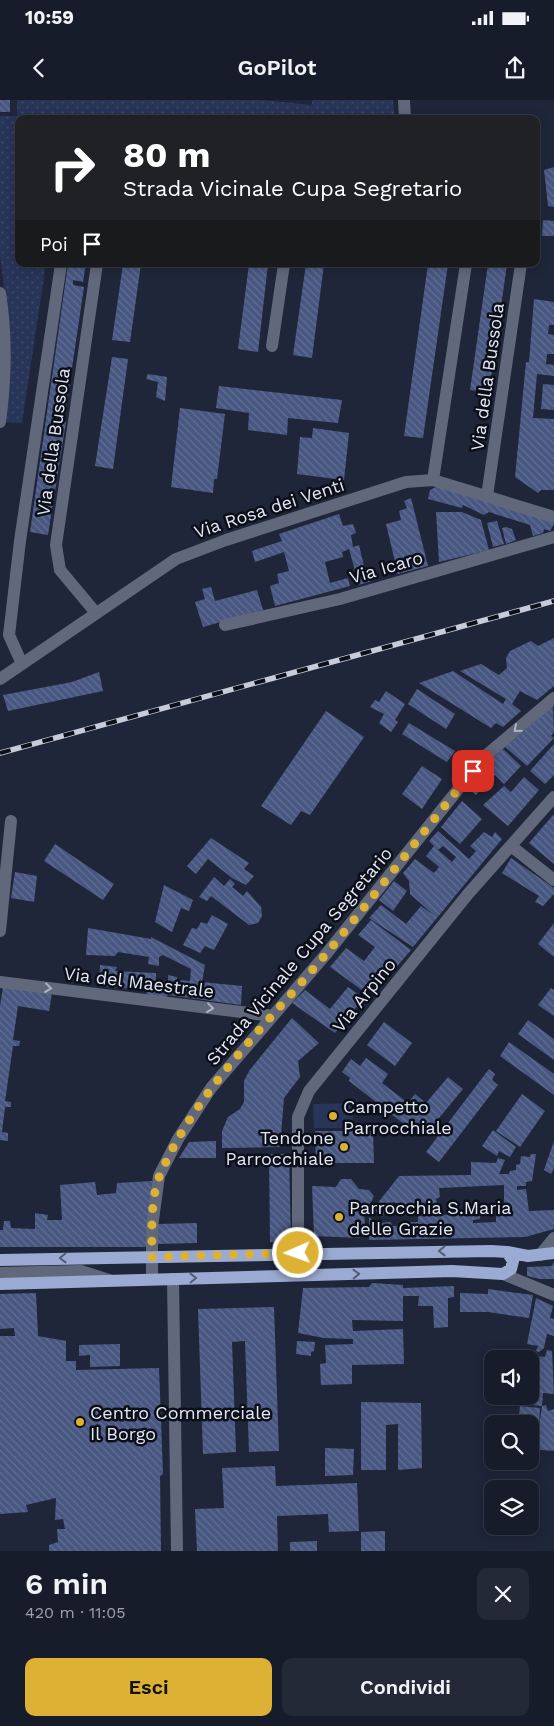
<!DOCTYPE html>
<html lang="it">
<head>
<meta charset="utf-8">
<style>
  body { margin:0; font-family:"Work Sans",sans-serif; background:#242937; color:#f1f3f6; height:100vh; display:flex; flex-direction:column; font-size:19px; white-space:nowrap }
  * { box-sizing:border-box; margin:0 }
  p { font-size:16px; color:#9ea1a9 }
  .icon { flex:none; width:28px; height:28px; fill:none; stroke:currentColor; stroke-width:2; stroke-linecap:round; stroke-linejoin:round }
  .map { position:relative; height:1451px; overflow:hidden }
  .sheet { display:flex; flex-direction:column; background:#171c2b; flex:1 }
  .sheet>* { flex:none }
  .banner { position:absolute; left:15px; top:15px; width:525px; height:152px; border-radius:10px; box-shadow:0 2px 12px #0003,0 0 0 1px #363a47; background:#202124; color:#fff; overflow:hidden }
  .controls { position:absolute; left:484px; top:1250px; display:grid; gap:10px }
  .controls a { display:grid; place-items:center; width:55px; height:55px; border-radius:10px; background:#171c2b; box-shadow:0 2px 12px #0003,0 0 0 1px #363a47; font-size:25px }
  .pin { position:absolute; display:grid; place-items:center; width:42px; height:42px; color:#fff; margin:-21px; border-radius:10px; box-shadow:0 2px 8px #0006 }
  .me { position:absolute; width:55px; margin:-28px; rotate:268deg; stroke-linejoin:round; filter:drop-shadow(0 0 4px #0008) }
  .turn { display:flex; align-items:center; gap:18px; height:105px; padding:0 25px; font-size:22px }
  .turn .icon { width:65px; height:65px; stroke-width:2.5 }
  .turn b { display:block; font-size:35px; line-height:42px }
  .then { display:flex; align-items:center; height:48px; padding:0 25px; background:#0003; gap:10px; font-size:19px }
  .round { display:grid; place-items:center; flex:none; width:52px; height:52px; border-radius:10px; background:#242937 }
  .overview { display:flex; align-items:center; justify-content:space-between; height:85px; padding:0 25px }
  h1 { font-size:30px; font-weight:600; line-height:38px }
  .action { display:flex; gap:10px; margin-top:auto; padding:10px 25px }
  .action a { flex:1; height:58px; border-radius:10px; background:#ddb133; color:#111; font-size:20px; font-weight:600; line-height:58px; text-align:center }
  .action a+a { background:#242937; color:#f1f3f6 }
  .status { display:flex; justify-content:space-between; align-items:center; height:35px; padding:0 25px; background:#171c2b; direction:ltr }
  .status svg { height:14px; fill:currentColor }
  header { display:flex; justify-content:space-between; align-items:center; height:65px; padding:0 25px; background:#171c2b; font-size:22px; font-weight:600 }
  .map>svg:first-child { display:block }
  .grass { fill:url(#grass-dots) }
  .pitch { fill:#283458 }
  .building { fill:url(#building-back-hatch); fill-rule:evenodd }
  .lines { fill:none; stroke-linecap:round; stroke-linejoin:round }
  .minor { stroke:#61687b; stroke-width:12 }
  .major { stroke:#9baad2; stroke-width:12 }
  .rail-casing { stroke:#c7ccdb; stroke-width:5.5 }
  .rail { stroke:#0c0f18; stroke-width:4; stroke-dasharray:11; stroke-linecap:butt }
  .oneway { stroke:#aeb4c4 }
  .oneway2 { stroke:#545c75 }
  .route { stroke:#ddb133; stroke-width:9; stroke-dasharray:0 16.2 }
  .poi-dot { fill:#ddb133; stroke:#0c0f18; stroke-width:2 }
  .labels { text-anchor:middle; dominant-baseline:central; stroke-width:5; stroke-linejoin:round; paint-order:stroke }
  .street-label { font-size:18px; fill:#e2e7f5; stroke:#0c0f18 }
  .poi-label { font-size:18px; fill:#e2e7f5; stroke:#0c0f18; text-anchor:start }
</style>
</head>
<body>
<div class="status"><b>10:59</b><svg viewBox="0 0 49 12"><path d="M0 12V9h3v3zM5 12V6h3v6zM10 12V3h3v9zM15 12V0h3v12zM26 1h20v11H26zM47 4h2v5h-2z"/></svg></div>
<header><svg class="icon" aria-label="back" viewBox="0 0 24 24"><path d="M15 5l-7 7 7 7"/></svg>GoPilot<svg class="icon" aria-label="share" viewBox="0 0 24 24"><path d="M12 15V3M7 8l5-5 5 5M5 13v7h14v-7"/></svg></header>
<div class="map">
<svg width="554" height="1451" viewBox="0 0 554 1451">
  <defs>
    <pattern id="grass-dots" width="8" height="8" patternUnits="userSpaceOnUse" patternTransform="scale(1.25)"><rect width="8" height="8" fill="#283458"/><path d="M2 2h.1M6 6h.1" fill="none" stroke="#3d4868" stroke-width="1.8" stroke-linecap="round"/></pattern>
    <pattern id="building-back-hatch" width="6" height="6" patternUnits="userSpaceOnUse" patternTransform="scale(1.25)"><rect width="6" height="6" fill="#485781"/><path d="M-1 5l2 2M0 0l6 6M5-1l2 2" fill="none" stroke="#626f93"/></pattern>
  </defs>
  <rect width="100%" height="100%" fill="#1f2639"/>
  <!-- grass -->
  <path class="grass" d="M17,0H264L311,5L313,0H393L395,19H19V164H46L22,323L4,322L8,218L0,156V16H17Z"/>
  <!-- pitch -->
  <path class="pitch" d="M353,1003V1028H314L313,1004Z"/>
  <!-- building -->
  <path class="building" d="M0,0H10V12H0Z
    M554,67V107L548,106L544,70Z
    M543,120L554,121V136H542Z
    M68,164H86L83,182L73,180V185L84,187L65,315L54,314V320L66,322L48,435L30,432Z
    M123,164H141L130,242L112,240Z
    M249,164H268L258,252L238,249Z
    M306,164H324L312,258L293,255Z
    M428,164H448L423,338L404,336Z
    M488,164H507L489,292L470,290Z
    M534,199L554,202V225H549L548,234L554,235V254H547L546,264L554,265V276L537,274L533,318L554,319V390H541L538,393L515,377L526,262H529Z
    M112,257L128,259L113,369L95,366Z
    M148,274L167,277L165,301L156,297L158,282L146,279Z
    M543,284L554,285V310L541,309Z
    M219,286L342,300L338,323L288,318L287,335L248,330L249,313L216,308Z
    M180,308L225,314L217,379H214L213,393L171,387Z
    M313,328L349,333L344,380L297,374L300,337L312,338Z
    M438,386L554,421V424L550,431L544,429L543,433L533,436L530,425L489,412L484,415L463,405L462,408L428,399L430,390Z
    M411,398L428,466L398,474L386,424L401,420L399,411L407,408L404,401Z
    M436,412H462L481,420L489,450L439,462Z
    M339,414L343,426L353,424L356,433L351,435L353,447L359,445L365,470H369L372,481L359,485L349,449L342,452L343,457L325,462L330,483L348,478L350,486L275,506L270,486L279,483L277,474L289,471L284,452L255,462L252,451L282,441L279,434Z
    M497,421L504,444L493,447L487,423Z
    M506,427L512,429L516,440L506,444L502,428Z
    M211,487L215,501L257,490L263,510L203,527L195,502L205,499L202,489Z
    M554,538V586L537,600L520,591L512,604L521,611L503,627L496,623L491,628L419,583L453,571L503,604L506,599L460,571L481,564L499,575L507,568L506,558L510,551L531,541L538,546Z
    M99,572L103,591L8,611L3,595L72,582Z
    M417,589L455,614L446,629L408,604Z
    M386,591L405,604L395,620L398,622L391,632L379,623L384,614L370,607L375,600L379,602Z
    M553,606L554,632L551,636L554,638L527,666L505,647Z
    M326,611L364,637L310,715L301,711L291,725L261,706Z
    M409,623L455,651L447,662L402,634Z
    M554,644V675L545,684L530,671Z
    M503,649L521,666L504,684L495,675L476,695L467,688L491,659Z
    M422,666L442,679L422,709L402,694Z
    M524,677L539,690L508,726L483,705L504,686L511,692Z
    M462,701L482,719L460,744L441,727Z
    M554,714V764L529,743Z
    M438,731L469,759L476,751L470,746L484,732L492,737L495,732L502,739L413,847L369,818L381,805L406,824L421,806L435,816L410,794L409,781L403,773L415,759L434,773L439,767L426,756L434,746L429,741ZM443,746L456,757L452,762L438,750Z
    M211,738L249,763L244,769L254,776L246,785L232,778L208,759L196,774L187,766Z
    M55,744L114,784L103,800L44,761Z
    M511,758L554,788V794L543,806L535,802L539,796L502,773Z
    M15,772L37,776L34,802L11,798Z
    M214,777L224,786L230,779L235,784L232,787L243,796L247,791L261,807L262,816L258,823L249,825L211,796L207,801L199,797Z
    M394,781L407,791L393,811L379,800Z
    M164,785L193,800L189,811L181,808L172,832L155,822Z
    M212,815L228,824L214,850L205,846L200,853L183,845L192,828L197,829L201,822L207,824Z
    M371,820L411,850L387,878L381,873L366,893L330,867L346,848L364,861L375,847L358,835Z
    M554,823V857L538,844Z
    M88,828L151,839V837L205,865L202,882L242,886L241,905L168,895L165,898L148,896L145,890L99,886L100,865L117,867L115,871L156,873V880L168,882V875L177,877V880L190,881L191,869L163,855L159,857V866L148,864L149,857L118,852L115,856L86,855Z
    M3,887L52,893L49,911L18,906L13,940L20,941L19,946H13L5,1001L11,1002V1007H5L2,1032L8,1033V1041L0,1040V906Z
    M348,887L364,898L335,933L292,903L305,890L330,909Z
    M551,888L554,890V916L538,905Z
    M292,918L319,943L298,961L300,977L284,998L280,1047L222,1048V1031L228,1017L240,1009L244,1002V981L249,971Z
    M528,920L554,939V960L518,934Z
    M384,922L412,943L395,966L367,945Z
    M509,942L554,974V995L500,956Z
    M366,958L388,974L382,983L408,1003L415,994L426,1003L448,977L463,989L425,1035L415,1027L413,1031L349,981L350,978L342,972L351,959L360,966Z
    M489,969L495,974L492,980L498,985L439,1062L426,1052Z
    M522,994L545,1011L520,1047L496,1031Z
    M493,1030L516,1047L510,1057L499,1051L497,1056L482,1046Z
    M315,1031H373L374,1063H316Z
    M216,1041V1058H179L189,1042Z
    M554,1041V1068L551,1074L544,1070Z
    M269,1054H289L291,1143L270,1142Z
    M531,1054H536L532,1081L526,1082V1086H517V1090L526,1089L529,1111L554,1110V1129L525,1137L369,1140V1117L377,1123L391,1122L392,1126H405V1122H418L417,1103L404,1105L393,1102L382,1117L373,1109L399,1076L471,1075V1062L496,1063L498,1058L505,1060L499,1074H509L510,1071L516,1070V1065L520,1064L521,1056L530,1057ZM504,1085V1112L496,1113V1122L473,1123V1120L480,1119L479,1113L440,1115L436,1099L440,1097L439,1088Z
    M341,1079H351L359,1089L369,1090L374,1096L369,1106H364L365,1128L360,1130V1138L314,1136L312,1086L336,1087Z
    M152,1081L149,1147H0V1130H3L4,1121H10L11,1128L35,1129V1113L48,1115L47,1120H62L60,1085L95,1082L97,1095L116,1093L117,1083Z
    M197,1123V1143L157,1144L158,1124Z
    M554,1161V1179H540L527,1176V1167L552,1166Z
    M372,1183L403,1185V1188L454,1186V1197L448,1198V1227L434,1228L433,1206H418L419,1196H403V1221L352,1220L353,1231L403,1229L404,1264L352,1265V1284L321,1285L320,1264L326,1263L325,1245L353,1244V1239L324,1238L298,1233L303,1188L369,1187Z
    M488,1189L533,1195L529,1218L488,1212H460V1193L488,1194Z
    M36,1193L38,1236L66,1241V1261H76V1270L159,1268L163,1374L160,1376L161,1451H49V1445L58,1442L57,1429H65L63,1419L55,1420L56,1398L26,1405L28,1412L0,1414V1236H15L14,1228L0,1229V1194Z
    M536,1198L553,1206L550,1218L554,1219V1236L547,1234L544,1248L539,1252L536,1251L538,1246L527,1244Z
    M274,1207L279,1351L249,1352L245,1241L232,1242L236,1352L203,1354L198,1209Z
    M297,1241L315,1242L314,1251L311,1252V1256L296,1254Z
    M120,1244V1266L90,1267V1255L79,1256V1245Z
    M547,1250L552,1251L554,1294L543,1293L542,1306L532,1305L534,1293H530V1259H525L526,1255L545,1257Z
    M361,1302L421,1303L422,1368L398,1370V1324L386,1325V1370H361Z
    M546,1305L548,1311L554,1309V1351L530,1349V1324H518L520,1306L540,1308L539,1327L542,1306Z
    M325,1348L354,1349L353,1375L325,1376Z
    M275,1366L276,1386L357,1383L359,1431L329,1432L328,1414L277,1416L278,1451H197L195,1409L224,1408L222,1368Z
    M385,1431V1451H361V1432Z
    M317,1441V1451H290V1442Z"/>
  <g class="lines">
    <!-- minor -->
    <path class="minor" d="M404,0L405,19
      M0,193C7,237 6,278 0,322
      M272,246L284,164
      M433,380L466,164
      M487,396L521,164
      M96,513L60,470L56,445L97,164
      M225,525L340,499L554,437
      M22,564L9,535L20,441L61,164
      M0,579L176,459L226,440L406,382L433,380L554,417
      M511,746L554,780
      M0,831L11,721
      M0,882L273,916
      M298,1153V1017L309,991L468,794L554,697
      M540,1155L554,1138
      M0,1173L81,1171L109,1180
      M503,1174L554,1195
      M152,1179V1127L159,1076L178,1039L211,988L327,853L484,657L554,598
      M173,1179L177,1451"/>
    <!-- major -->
    <path class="major" d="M507,1152L528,1156L554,1153
      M0,1160L491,1151L507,1152L513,1161L511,1169L503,1174L452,1171L0,1184"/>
    <!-- rail casing -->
    <g class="rail-casing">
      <path id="rail" d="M0,653L554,501"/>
    </g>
    <!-- rail -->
    <use href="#rail" class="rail"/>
  </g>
  <!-- one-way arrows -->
  <defs><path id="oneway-chevron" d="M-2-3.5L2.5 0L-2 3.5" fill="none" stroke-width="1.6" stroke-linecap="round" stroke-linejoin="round" transform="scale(1.25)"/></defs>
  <g class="oneway">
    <use href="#oneway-chevron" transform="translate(517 629) rotate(140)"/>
    <use href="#oneway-chevron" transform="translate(48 888) rotate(7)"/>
    <use href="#oneway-chevron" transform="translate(210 908) rotate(7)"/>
  </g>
  <g class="oneway2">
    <use href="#oneway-chevron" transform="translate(442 1151) rotate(179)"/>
    <use href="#oneway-chevron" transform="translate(63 1158) rotate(179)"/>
    <use href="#oneway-chevron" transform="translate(356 1174) rotate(-2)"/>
    <use href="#oneway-chevron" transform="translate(193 1178) rotate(-1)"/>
  </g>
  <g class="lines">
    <!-- route -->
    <path class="route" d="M298,1153L152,1157C152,1131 150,1099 160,1075C195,992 269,922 326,854C376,794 423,732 473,671"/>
  </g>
  <!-- markers -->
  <g class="poi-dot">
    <circle cx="333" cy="1016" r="5"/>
    <circle cx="344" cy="1047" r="5"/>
    <circle cx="339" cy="1117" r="5"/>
    <circle cx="80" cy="1322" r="5"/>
  </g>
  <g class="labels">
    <!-- street labels -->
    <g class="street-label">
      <text transform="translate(487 277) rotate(-82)">Via della Bussola</text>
      <text transform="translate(53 342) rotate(-82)">Via della Bussola</text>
      <text transform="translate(269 408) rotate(-18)">Via Rosa dei Venti</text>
      <text transform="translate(386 467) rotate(-16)">Via Icaro</text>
      <text transform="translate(299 856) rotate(-50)">Strada Vicinale Cupa Segretario</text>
      <text transform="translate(139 882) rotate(7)">Via del Maestrale</text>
      <text transform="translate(364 895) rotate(-51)">Via Arpino</text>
    </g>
    <!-- poi labels -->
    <g class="poi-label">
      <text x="343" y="1006">Campetto<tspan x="343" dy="21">Parrocchiale</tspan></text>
      <text x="334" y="1037" text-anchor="end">Tendone<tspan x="334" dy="21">Parrocchiale</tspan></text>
      <text x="349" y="1107">Parrocchia S.Maria<tspan x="349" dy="21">delle Grazie</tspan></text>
      <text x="90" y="1312">Centro Commerciale<tspan x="90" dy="21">Il Borgo</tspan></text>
    </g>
  </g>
</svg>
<div class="controls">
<a><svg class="icon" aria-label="sound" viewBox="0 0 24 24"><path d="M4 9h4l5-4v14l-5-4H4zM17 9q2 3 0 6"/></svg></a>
<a><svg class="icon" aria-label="search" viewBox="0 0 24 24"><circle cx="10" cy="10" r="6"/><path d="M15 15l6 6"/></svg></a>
<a><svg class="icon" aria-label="layers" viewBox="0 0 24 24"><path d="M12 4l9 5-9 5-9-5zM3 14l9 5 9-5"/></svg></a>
</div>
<div class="pin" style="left:473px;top:671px;background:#d93025"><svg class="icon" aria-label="arrive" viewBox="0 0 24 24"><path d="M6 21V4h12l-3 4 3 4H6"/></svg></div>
<svg class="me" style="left:298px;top:1153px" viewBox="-20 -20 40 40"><circle r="17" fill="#ddb133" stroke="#fff" stroke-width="3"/><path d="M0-11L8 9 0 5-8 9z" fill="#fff"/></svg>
<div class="banner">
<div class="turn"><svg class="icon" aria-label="right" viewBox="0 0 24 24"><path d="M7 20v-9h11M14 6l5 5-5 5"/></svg><div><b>80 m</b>Strada Vicinale Cupa Segretario</div></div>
<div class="then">Poi<svg class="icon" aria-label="arrive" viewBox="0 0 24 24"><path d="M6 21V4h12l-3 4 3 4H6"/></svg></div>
</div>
</div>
<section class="sheet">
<div class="overview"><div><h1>6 min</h1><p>420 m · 11:05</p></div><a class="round"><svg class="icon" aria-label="close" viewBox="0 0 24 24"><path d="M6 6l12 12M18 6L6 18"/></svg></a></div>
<div class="action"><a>Esci</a><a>Condividi</a></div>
</section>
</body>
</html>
